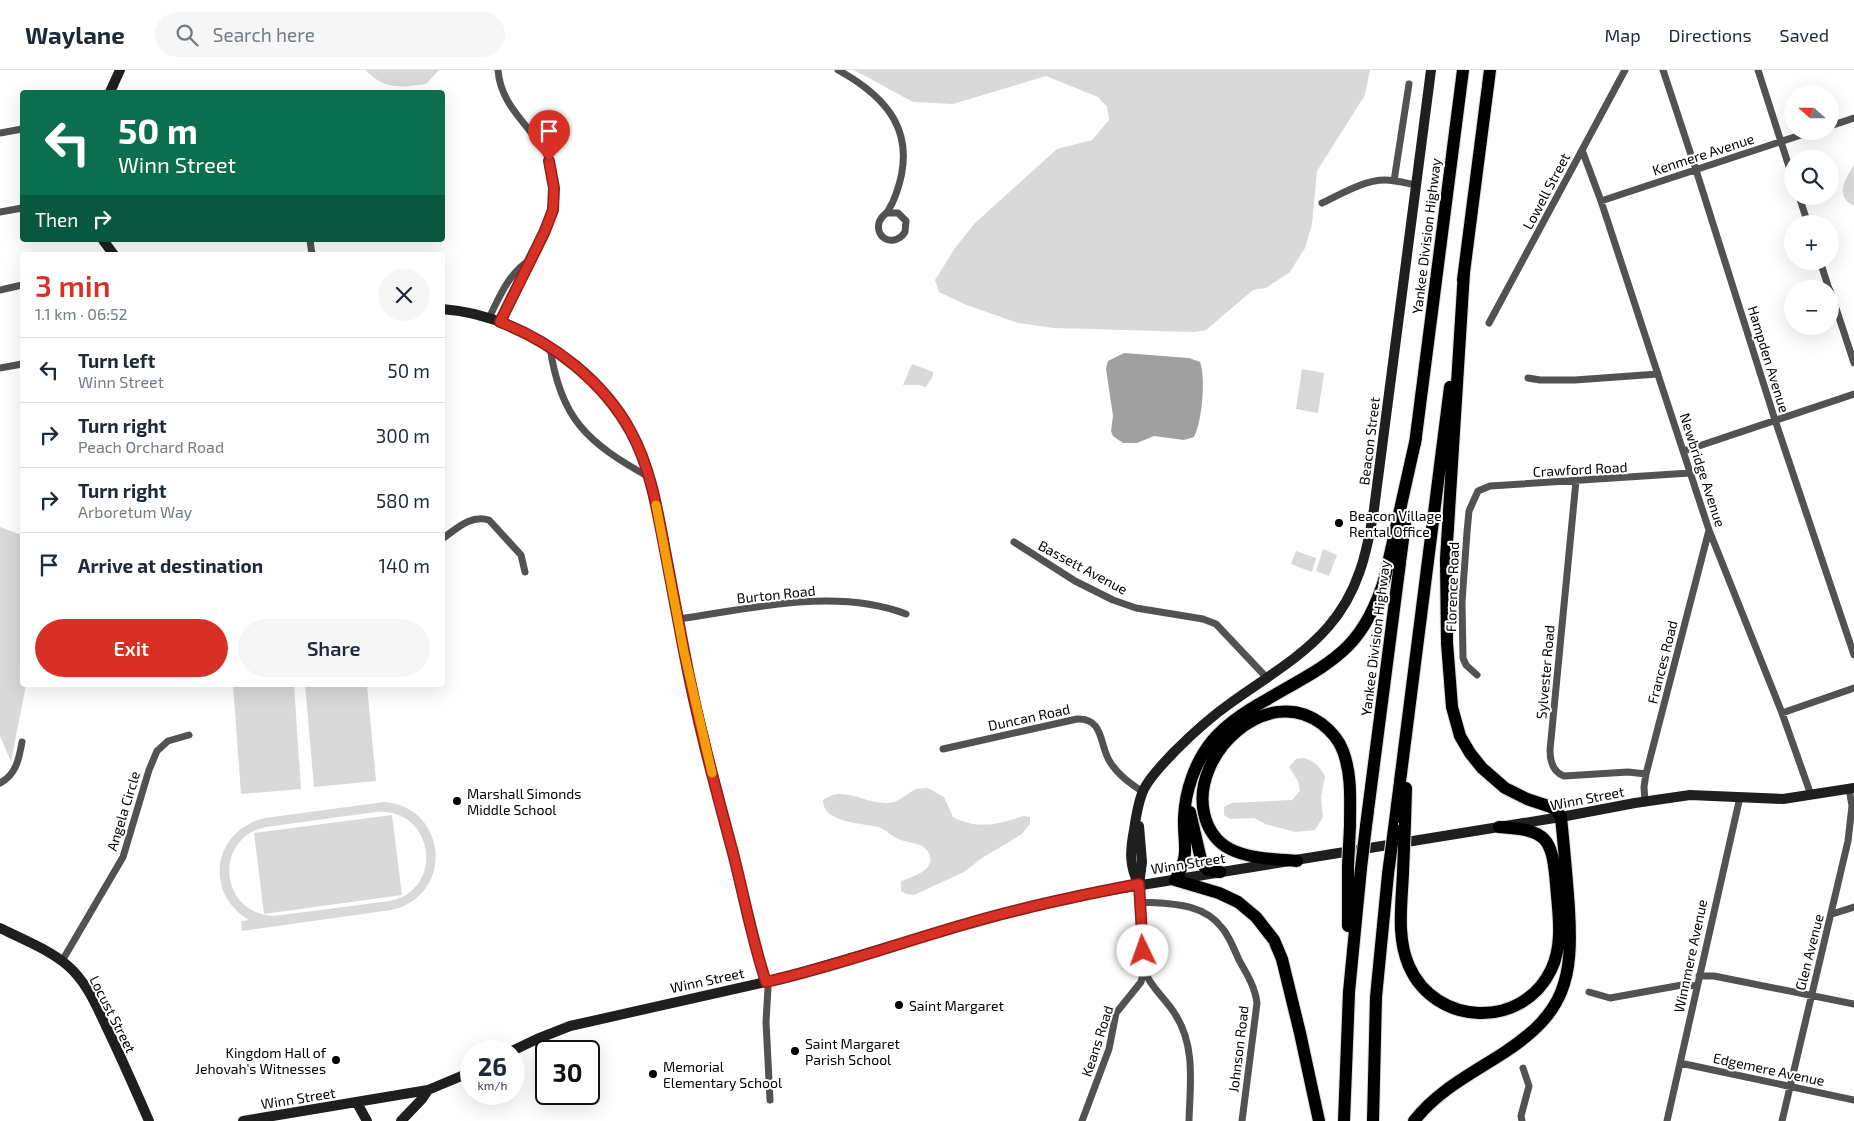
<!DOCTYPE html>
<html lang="en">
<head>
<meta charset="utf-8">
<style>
  body { margin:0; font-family:"Exo 2",sans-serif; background:#f6f6f7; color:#1f2937; height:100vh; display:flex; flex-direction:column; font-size:19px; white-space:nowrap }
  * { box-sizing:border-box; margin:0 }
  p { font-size:16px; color:#747a83 }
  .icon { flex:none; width:28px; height:28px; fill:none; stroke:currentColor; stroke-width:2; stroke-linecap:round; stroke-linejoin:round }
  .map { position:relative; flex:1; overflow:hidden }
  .details { position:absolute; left:20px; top:182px; width:425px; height:435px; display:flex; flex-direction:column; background:#fff; border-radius:5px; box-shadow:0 5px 20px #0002 }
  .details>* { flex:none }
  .top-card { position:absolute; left:20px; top:20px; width:425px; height:152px; border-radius:5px; box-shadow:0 5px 20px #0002; background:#0b6e4f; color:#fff; overflow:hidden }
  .needle { width:32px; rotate:291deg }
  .buttons { position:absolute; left:1784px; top:15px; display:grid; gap:10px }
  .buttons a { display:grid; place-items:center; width:55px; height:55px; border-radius:50%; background:#fff; box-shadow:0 5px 20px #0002; font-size:25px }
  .speed { position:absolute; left:460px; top:970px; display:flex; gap:10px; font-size:25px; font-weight:700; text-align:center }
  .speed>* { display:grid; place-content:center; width:65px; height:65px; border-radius:50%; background:#fff; box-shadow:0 5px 20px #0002; line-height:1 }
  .speed small { font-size:12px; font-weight:400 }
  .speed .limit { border:2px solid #111; border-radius:8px; background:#fff; color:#111 }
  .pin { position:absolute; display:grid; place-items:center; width:42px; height:42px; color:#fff; margin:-51px -21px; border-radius:50% 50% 50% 0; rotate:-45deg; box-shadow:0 0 5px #0007 }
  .pin .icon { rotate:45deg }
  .me { position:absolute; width:55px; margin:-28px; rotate:357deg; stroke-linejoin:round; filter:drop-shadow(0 0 4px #0008) }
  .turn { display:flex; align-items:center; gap:18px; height:105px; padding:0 15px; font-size:22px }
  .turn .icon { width:65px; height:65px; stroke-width:2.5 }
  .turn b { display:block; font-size:35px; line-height:42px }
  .then { display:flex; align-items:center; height:48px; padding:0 15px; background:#0003; gap:10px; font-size:19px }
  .round { display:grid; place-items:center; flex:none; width:52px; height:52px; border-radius:26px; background:#f6f6f7 }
  .head { display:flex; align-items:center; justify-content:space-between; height:85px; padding:0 15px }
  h1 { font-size:30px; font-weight:600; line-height:38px; color:#d93025 }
  .cta { display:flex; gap:10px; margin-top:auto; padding:10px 15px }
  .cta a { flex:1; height:58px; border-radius:30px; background:#d93025; color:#fff; font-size:20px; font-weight:600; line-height:58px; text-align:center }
  .cta a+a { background:#f6f6f7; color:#1f2937 }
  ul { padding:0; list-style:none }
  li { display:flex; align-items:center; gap:15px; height:65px; padding:0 15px; border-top:1px solid #e0e1e3 }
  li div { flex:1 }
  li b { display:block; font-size:19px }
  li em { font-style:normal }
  header { display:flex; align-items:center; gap:30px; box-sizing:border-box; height:70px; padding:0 25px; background:#fff; border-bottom:1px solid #e0e1e3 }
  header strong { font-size:24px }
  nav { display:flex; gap:28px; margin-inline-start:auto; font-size:18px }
  .search { width:350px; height:45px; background:#f6f6f7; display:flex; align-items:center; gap:12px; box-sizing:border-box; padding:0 18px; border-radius:28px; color:#747a83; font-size:19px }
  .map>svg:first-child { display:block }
  .green { fill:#d9d9d9; fill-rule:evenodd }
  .water { fill:#a0a0a0 }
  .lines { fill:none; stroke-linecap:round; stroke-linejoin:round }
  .highway-casing { stroke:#dbdbdb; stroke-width:14 }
  .street { stroke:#525252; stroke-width:7 }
  .secondary { stroke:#1f1f1f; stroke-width:10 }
  .highway { stroke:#000; stroke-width:12 }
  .highway-bridge-casing { stroke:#dbdbdb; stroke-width:14; stroke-linecap:butt }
  .highway-bridge { stroke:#000; stroke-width:12 }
  .route-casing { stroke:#8d1f18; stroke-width:12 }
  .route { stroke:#d93025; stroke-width:9 }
  .slow { stroke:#f59e0b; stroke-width:9 }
  .poi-dot { fill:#000; stroke:#fff; stroke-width:2 }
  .labels { text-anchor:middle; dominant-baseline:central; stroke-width:4; stroke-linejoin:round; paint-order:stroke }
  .street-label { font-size:14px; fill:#000; stroke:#fff }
  .poi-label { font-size:14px; fill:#000; stroke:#fff; text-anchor:start }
</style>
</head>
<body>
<header>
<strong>Waylane</strong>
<div class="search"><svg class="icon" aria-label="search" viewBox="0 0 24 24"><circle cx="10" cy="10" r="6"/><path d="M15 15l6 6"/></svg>Search here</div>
<nav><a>Map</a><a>Directions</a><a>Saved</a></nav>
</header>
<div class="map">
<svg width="1854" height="1051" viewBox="0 0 1854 1051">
  <rect width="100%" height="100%" fill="#fff"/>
  <!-- green -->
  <path class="green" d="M365,0H439L426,14C412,16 393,19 381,12C375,9 370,4 365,0Z
    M854,0H1370L1365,25L1317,101L1312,154L1305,178L1290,202L1266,218L1253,220L1206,260L1194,262L1054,258L1018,253L964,234L939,222L935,210L955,178L975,153L1057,79L1092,70L1109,50L1107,37L1098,27L1046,6L953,34L913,32Z
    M1854,95V136C1834,126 1845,109 1854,95Z
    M912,294L933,302V306L926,317L918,315H903Z
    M1302,299L1324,303L1318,343L1296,339Z
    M0,457L22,465V615H26L11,692L0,666Z
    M1323,479L1337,485L1329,506L1316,501Z
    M1296,481L1316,488L1312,502L1291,494Z
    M233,615H294L301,719L241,724Z
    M305,615H367L376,711L314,717Z
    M1304,688C1314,691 1321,697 1325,707L1321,727L1323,747L1315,760L1295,762L1265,754L1254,748L1230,749L1224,745V737L1231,733L1292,730L1300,721L1298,711L1289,697L1296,689Z
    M928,718L944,727L953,747C977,760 999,754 1023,746L1030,747V754L1022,764L982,788L964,802L914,825L906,824L901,821V811C911,807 934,801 930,786C929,781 924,777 920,775C913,772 905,772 898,769C892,766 887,761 881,758C866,753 822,754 823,730C844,715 862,733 886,733C901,733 905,723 917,719C920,718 925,718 928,718Z
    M384,732C449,737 454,827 391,840L242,861L241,851L249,850C203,823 213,760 265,748ZM376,742C434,737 446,819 390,831L274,846C219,844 213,768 266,757Z
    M392,745L402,825L264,844L254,763Z"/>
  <!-- water -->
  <path class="water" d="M1124,283L1189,288L1200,292C1206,307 1202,353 1194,367L1184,370L1154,366L1137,373H1123L1113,366L1111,361L1113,346L1106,299L1108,291Z"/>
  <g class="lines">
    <!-- highway casing -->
    <g class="highway-casing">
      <path id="highway" d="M1463,210L1490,0
        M1415,374L1463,0
        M1190,742L1202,794L1208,800L1220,802
        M1405,753L1406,718
        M1366,756L1406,446
        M1394,759L1450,317
        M1297,791C1275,789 1250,789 1230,779C1216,772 1207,758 1204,743C1191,684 1267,612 1322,654C1331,661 1339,670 1343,681C1352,705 1350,730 1350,756
        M1348,796V856
        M1403,802C1402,832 1396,867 1409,896C1435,956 1522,960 1551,900C1564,874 1558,841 1556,814C1552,767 1547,760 1499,757
        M1319,1051L1300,963L1282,889L1274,870L1256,847L1238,832L1219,823L1175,810C1191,784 1183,775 1184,748C1185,721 1195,692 1212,671C1227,653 1246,641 1266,630C1329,593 1363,582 1385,507L1416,368
        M1344,1051L1349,922L1361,798
        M1373,1051L1376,927L1388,804
        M1414,1051C1438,1020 1473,1003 1505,982C1566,942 1573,908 1569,839C1567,808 1564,778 1561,747L1556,740L1551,737L1527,729L1505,718L1482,698L1470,683L1460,666L1452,637L1447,573L1446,489L1464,202"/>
    </g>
    <!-- street -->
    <path class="street" d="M498,0C500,30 521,49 539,72C552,89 558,116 553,137C550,156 539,173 531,190C520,211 509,231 500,252
      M838,0C889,28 918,64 896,124C894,130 891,136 888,141C885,145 880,147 879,153C875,170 896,177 905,162L906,151L898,143H887
      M1663,0L1696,100L1775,350L1854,585
      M1758,0L1792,106
      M1830,56L1854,48
      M0,63L22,59
      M1582,80L1601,131L1709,460L1782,643L1811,725
      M1394,111L1409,14
      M1799,126L1808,154
      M1601,131L1813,61
      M1322,133C1341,124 1364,110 1385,110C1395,110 1406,113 1416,115
      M0,142L22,138
      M310,170L312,185
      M1820,191L1829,219
      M0,220L22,215
      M1830,220L1854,293
      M489,248C500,226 508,204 530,190
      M1489,253L1625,0
      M550,277C560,349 588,373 649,407
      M0,298L22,294
      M1528,308L1540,310H1575L1658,304
      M1684,381L1854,324
      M1576,411L1550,680C1550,691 1553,702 1564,706L1628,702L1646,704
      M442,469C456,459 471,444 489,450L521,485L525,502
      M1014,472L1075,511L1113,530L1136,538L1203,549L1216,554L1267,608
      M678,549C750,539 835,517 906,544
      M1477,605L1466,595L1463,588L1462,532L1467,462L1469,441L1478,421L1490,416L1690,403
      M1782,643L1854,618
      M943,679L1077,649C1105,648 1099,676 1110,692C1118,705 1131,714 1143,722
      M0,713C16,705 19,689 22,672
      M1645,731L1644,717L1646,704L1709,460
      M1140,832C1170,834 1203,832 1223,859C1230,868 1234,879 1239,890C1247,904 1255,917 1257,933L1242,1051
      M1832,844L1854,837
      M62,891L123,787L149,700L157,681L168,671L189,665
      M1144,900C1150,917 1166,929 1175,944C1196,976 1190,1015 1189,1051
      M1699,906H1714L1854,934
      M766,912L768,918L766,952L770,1030
      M1589,922L1610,928L1682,915L1696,916
      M1680,993L1854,1030
      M1082,1051L1109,979L1116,943L1141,912L1144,899L1139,815
      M1522,1051L1521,1046L1529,1016L1523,998
      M1667,1051L1740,727
      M1782,1051L1848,771L1852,736L1849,719"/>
    <!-- secondary -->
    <path class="secondary" d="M110,22L120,0
      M103,170L114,185
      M442,239C516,244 595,297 631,362C650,396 657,435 664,473C670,509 677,544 684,580C697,647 715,713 732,779C743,823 752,868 766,912
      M1139,756L1142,792L1139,815
      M1139,815C1129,796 1130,781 1134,760C1136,747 1138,731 1144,719C1151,705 1164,693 1175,681C1193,663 1212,646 1232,632C1265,608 1301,588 1328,557C1358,523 1367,483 1374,439L1431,0
      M0,858C22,869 48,879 67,895C86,911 96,935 106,956C121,987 135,1019 149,1051
      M512,981L537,969L570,956L783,908L987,848L1080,825L1561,747L1635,733L1690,725L1783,729L1854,718
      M357,1033L367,1051
      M243,1051L428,1020L471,1002
      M401,1051L422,1029L428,1020"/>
    <!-- highway -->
    <use href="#highway" class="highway"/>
    <!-- highway-bridge casing -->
    <g class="highway-bridge-casing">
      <path id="highway-bridge" d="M1348,796L1350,756
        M1361,798L1366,756
        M1403,802L1405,753
        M1388,804L1394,759"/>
    </g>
    <!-- highway-bridge -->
    <use href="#highway-bridge" class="highway-bridge"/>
  </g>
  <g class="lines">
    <!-- route casing -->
    <g class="route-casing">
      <path id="route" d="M549,91L554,118L553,140L544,163L500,252C553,272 604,312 631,362C649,395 656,433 663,470C670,507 677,544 684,581C697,650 715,716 733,783C744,826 752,870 766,912C833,897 899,873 966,854C1023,837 1081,825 1139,814L1143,881"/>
    </g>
    <!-- route -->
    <use href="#route" class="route"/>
    <!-- slow -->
    <path class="slow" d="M656,435L684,582L712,703"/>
  </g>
  <!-- markers -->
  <g class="poi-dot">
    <circle cx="1339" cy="453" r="5"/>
    <circle cx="457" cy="731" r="5"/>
    <circle cx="899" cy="935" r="5"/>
    <circle cx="795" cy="981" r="5"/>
    <circle cx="336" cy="990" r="5"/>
    <circle cx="653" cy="1004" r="5"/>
  </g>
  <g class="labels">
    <!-- street labels -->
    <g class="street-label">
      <text transform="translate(1703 84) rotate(-18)">Kenmere Avenue</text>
      <text transform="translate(1546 121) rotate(-62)">Lowell Street</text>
      <text transform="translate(1426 166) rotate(-83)">Yankee Division Highway</text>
      <text transform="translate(1769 289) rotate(73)">Hampden Avenue</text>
      <text transform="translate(1369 371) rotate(-83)">Beacon Street</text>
      <text transform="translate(1580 399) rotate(-3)">Crawford Road</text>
      <text transform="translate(1703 400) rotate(72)">Newbridge Avenue</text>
      <text transform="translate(1083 497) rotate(28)">Bassett Avenue</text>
      <text transform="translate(1452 517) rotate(-88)">Florence Road</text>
      <text transform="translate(776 524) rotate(-6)">Burton Road</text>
      <text transform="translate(1375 568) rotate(-83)">Yankee Division Highway</text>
      <text transform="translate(1662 592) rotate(-76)">Frances Road</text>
      <text transform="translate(1545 602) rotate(-85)">Sylvester Road</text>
      <text transform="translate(1029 647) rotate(-12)">Duncan Road</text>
      <text transform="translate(1587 728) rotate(-11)">Winn Street</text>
      <text transform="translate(123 741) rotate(-73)">Angela Circle</text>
      <text transform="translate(1188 793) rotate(-9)">Winn Street</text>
      <text transform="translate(1809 882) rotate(-76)">Glen Avenue</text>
      <text transform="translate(1690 886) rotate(-78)">Winnmere Avenue</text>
      <text transform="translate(707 910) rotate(-12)">Winn Street</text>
      <text transform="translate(113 944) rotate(63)">Locust Street</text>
      <text transform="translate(1097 971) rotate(-72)">Keans Road</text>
      <text transform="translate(1238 979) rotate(-83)">Johnson Road</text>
      <text transform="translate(1769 999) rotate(12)">Edgemere Avenue</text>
      <text transform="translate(298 1028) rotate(-9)">Winn Street</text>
    </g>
    <!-- poi labels -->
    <g class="poi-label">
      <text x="1349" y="445">Beacon Village<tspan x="1349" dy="16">Rental Office</tspan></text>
      <text x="467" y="723">Marshall Simonds<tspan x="467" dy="16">Middle School</tspan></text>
      <text x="909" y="935">Saint Margaret</text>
      <text x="805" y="973">Saint Margaret<tspan x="805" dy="16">Parish School</tspan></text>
      <text x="326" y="982" text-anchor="end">Kingdom Hall of<tspan x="326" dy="16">Jehovah's Witnesses</tspan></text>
      <text x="663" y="996">Memorial<tspan x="663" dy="16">Elementary School</tspan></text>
    </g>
  </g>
</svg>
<div class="buttons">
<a><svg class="needle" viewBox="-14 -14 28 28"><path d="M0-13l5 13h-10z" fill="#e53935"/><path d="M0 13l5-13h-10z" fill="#747a83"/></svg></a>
<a><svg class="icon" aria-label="search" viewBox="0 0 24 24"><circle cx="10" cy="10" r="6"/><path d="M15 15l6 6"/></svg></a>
<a>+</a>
<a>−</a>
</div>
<div class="speed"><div>26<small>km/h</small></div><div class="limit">30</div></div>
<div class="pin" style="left:549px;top:91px;background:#d93025"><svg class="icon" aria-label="arrive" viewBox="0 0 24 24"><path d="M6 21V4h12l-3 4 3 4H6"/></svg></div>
<svg class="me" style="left:1143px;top:881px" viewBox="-20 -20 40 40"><circle r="19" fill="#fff"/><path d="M0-13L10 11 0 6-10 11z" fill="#d93025"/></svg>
<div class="top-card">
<div class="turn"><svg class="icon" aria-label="left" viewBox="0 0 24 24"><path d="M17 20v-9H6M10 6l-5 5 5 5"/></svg><div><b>50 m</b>Winn Street</div></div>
<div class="then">Then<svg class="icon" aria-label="right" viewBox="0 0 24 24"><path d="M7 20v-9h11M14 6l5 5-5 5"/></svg></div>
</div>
<section class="details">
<div class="head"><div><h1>3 min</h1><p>1.1 km · 06:52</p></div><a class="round"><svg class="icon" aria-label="close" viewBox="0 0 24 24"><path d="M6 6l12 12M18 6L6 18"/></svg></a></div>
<ul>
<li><svg class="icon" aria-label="left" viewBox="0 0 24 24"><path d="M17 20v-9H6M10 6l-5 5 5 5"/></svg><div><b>Turn left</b><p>Winn Street</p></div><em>50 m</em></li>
<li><svg class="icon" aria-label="right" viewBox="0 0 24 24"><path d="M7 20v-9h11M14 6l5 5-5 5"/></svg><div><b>Turn right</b><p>Peach Orchard Road</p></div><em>300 m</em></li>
<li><svg class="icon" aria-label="right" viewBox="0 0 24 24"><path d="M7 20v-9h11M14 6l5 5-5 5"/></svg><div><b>Turn right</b><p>Arboretum Way</p></div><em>580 m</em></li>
<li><svg class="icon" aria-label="arrive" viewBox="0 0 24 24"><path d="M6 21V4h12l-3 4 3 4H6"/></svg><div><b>Arrive at destination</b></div><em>140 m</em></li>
</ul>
<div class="cta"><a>Exit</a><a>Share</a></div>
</section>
</div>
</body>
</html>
